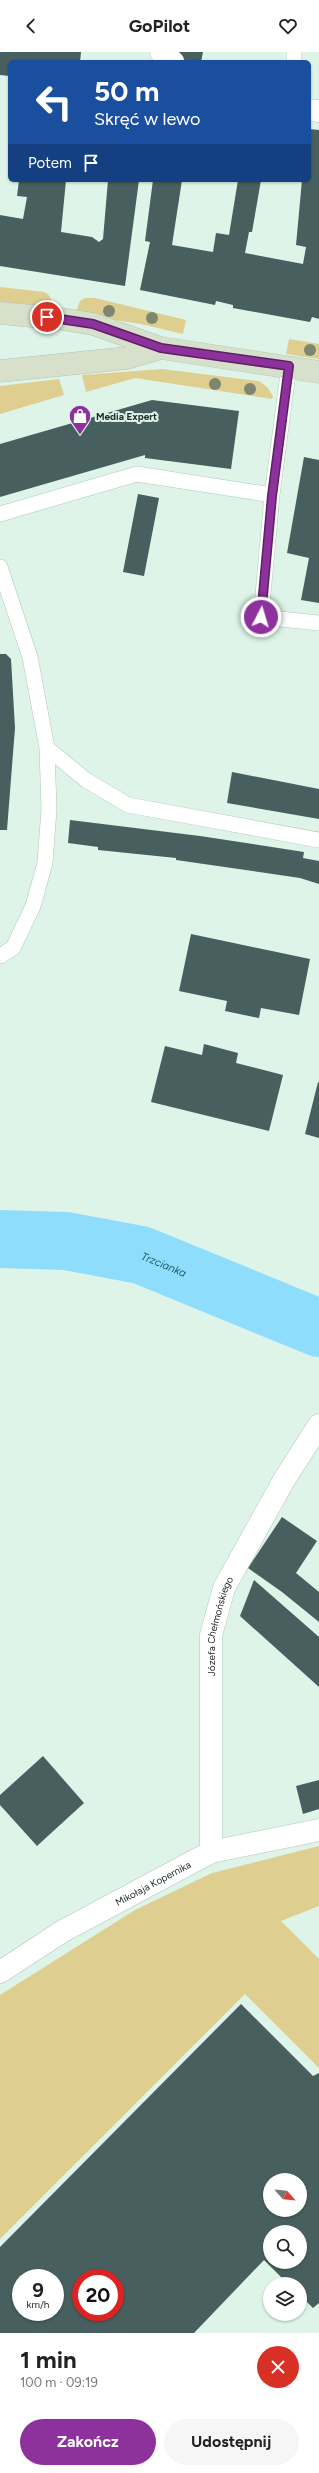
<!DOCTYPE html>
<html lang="pl">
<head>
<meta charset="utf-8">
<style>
  body { margin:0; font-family:Figtree,sans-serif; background:#f6f6f6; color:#222; height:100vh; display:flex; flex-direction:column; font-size:15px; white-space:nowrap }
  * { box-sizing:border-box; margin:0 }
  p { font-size:13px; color:#767676 }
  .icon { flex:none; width:22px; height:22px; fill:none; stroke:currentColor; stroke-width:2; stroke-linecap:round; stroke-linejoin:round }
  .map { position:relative; height:2281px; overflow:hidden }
  .drawer { display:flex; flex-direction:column; background:#fff; flex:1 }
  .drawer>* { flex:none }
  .hud { position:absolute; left:8px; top:8px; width:303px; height:122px; border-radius:6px; box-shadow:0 1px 3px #0004; background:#1a4fa0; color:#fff; overflow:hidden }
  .needle { width:26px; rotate:117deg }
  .tools { position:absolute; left:263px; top:2121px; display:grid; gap:8px }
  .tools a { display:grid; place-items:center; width:44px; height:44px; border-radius:50%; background:#fff; box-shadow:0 1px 3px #0004; font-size:20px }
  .speed { position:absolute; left:12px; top:2217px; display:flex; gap:8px; font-size:20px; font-weight:700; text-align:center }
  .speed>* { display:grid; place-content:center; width:52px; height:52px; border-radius:50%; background:#fff; box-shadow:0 1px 3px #0004; line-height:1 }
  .speed small { font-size:10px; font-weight:400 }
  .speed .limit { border:6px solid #d22; background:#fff; color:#111 }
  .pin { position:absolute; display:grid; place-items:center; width:34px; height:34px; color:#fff; margin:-17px; border:2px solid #fff; border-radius:50%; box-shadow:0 1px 4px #0007 }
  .me { position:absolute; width:44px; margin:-22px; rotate:5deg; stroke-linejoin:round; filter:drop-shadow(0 0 3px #0008) }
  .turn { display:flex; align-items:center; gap:14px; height:84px; padding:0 20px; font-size:18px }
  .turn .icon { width:52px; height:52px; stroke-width:2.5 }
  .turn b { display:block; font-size:28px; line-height:34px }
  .then { display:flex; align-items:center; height:38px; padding:0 20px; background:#0003; gap:8px; font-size:15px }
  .round { display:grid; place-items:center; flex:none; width:42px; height:42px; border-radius:21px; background:#f6f6f6 }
  .overview { display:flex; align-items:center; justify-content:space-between; height:68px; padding:0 20px }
  h1 { font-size:24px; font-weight:700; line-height:30px }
  .primary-button { display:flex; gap:8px; margin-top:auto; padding:8px 20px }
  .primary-button a { flex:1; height:46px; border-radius:24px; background:#8d319c; color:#fff; font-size:16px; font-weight:700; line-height:46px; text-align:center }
  .primary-button a+a { background:#f6f6f6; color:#222 }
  header { display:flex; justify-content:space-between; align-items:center; height:52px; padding:0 20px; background:#fff; font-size:18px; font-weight:700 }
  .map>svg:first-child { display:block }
  .green { fill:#decf90 }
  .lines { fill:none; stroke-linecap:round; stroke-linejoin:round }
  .river { stroke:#8eddfc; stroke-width:58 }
  .building { fill:#475f5e; fill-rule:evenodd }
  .lane-casing { stroke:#b2c7bb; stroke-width:16 }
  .street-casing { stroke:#b2c7bb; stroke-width:23 }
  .secondary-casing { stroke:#b2c7bb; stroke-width:23 }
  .lane { stroke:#fff; stroke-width:15 }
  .street { stroke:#fff; stroke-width:22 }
  .secondary { stroke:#d6e0ca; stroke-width:22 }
  .tree { fill:#7f856e }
  .route-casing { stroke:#5c2065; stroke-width:10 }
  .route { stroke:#8d319c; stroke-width:7 }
  .labels { text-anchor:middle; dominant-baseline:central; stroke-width:4; stroke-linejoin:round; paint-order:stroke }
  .poi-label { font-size:10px; font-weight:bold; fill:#242c28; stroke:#def4e8; text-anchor:start }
  .street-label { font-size:10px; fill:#242c28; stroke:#def4e8 }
  .water-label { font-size:11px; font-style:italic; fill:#1e5c71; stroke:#def4e8 }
</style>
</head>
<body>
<header><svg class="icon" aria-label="back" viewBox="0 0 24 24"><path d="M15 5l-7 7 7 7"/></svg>GoPilot<svg class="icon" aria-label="heart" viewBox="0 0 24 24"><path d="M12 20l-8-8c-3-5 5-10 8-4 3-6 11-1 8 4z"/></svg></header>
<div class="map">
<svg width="319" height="2281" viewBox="0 0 319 2281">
  <rect width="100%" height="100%" fill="#def4e8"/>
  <!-- green -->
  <path class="green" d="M0,235L44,240C52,244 52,248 50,256L0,250Z
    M85,246H95L186,268L183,282L141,272L75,262L80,249Z
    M289,287L319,292V307L286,302Z
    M162,317L259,329L267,335L273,344L272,347L135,326L86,340L82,323Z
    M59,327L64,343L0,362V334Z
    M319,1794V1854L281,1869L319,1907V2016L245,1942L0,2187V1943L135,1858L212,1821Z"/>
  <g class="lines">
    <!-- river -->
    <path class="river" id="s1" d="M0,1187L66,1189L141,1203L319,1276"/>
  </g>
  <!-- building -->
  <path class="building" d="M0,0H81L80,10H10V24L0,23Z
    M172,0H203L201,10L180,9Z
    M309,77L319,78V267L312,265L310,270L233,256V253L216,249L215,253L140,238L150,190L145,189L153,128H182L172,193L213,200L216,181L229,183L238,128H261L252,180H249L245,201L303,212L306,195L296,193L302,128H309Z
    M19,128H66L61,180L92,185L99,190L103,187L108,128H139L125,234L0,214V163L23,167L27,145L17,144Z
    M152,348L239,359L231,417L145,406V403L0,445V392Z
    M304,405L319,408V551L301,548L309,506L287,501Z
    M138,442L159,446L144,524L123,520Z
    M0,602H6L11,607L15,676L7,778H0Z
    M232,720L319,737V767L227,751Z
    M70,768L200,784L304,800L303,806L319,809V832L300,826L176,808V806L98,798V795L68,791Z
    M191,882L310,907L299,963L261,956L259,966L225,959L227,949L179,939Z
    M204,992L238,1001L236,1011L283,1023L269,1079L151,1050L165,994L202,1003Z
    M318,1030L319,1031V1086L305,1082Z
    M282,1465L317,1489L296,1521L319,1540V1570L282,1540L248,1516Z
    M254,1528L319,1585V1635L240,1564Z
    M43,1704L84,1751L37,1794L0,1753V1743Z
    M319,1728V1757L303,1762L296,1734Z
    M241,1952L313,2024L319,2021V2251L313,2256L300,2243V2232H288L264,2208L194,2281H0V2195ZM270,2128H300V2158H270ZM270,2180H300V2210H270ZM21,2226H55V2260H21ZM81,2226H115V2260H81Z"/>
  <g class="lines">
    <!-- lane casing -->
    <g class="lane-casing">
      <path id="lane" d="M294,10V0
        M289,314L272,443L261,565L319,571
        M0,462L137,422L272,443
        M0,515L30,605L47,696L49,757L45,811L33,854L13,896L0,904
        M47,696L86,728L128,753L319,788"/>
    </g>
    <!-- street casing -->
    <g class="street-casing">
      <g id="street">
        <path d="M161,0L173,10"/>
        <path d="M309,58L319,59"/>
        <path id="s2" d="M211,1800V1583L224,1536L284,1428L319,1373"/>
        <path id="s3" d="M0,1920L63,1879L211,1800L319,1778"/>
      </g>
    </g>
    <!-- secondary casing -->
    <g class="secondary-casing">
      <path id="secondary" d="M0,261L62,267L93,272L161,296L319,320
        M0,319L127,306L161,296"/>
    </g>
    <!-- lane -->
    <use href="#lane" class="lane"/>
    <!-- street -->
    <use href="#street" class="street"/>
    <!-- secondary -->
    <use href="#secondary" class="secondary"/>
  </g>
  <!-- trees -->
  <g class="tree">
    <circle cx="109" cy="259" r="6"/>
    <circle cx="152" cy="266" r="6"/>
    <circle cx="310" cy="298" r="6"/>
    <circle cx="215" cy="332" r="6"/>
    <circle cx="250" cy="337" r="6"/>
  </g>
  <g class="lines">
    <!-- route casing -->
    <g class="route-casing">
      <path id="route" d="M47,265L93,272L161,296L289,314L272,444L261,565"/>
    </g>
    <!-- route -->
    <use href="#route" class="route"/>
  </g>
  <!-- icons -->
  <defs>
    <g id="shop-pin" transform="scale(1.15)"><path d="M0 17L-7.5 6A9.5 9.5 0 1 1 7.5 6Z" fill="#8d319c" stroke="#def4e8"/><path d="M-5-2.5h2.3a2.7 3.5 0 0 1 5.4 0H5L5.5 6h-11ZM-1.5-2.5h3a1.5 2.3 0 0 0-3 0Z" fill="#fff"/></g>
  </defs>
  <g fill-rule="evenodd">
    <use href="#shop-pin" x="80" y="364"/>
  </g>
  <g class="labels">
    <!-- poi labels -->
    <g class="poi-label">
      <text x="96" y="364">Media Expert</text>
    </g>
    <!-- street labels -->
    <g class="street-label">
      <text stroke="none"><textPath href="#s2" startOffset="227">Józefa Chełmońskiego</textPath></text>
      <text stroke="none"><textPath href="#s3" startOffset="177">Mikołaja Kopernika</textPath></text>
    </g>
    <!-- water labels -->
    <g class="water-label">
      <text stroke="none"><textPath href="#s1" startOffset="167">Trzcianka</textPath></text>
    </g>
  </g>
</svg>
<div class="tools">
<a><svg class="needle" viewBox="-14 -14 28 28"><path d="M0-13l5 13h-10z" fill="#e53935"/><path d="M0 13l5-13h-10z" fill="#767676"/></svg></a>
<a><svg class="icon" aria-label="search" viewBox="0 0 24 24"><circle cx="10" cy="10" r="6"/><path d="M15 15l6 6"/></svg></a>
<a><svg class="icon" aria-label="layers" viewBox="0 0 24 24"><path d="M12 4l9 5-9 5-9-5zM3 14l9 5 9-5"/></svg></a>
</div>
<div class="speed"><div>9<small>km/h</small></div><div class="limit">20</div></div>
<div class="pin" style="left:47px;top:265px;background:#d93025"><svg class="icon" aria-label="arrive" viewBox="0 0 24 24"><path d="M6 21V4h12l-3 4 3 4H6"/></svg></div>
<svg class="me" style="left:261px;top:565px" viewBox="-20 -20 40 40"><circle r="17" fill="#8d319c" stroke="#fff" stroke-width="3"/><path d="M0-11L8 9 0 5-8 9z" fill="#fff"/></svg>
<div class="hud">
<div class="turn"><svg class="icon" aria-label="left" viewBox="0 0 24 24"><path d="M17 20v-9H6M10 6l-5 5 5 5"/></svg><div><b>50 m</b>Skręć w lewo</div></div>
<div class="then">Potem<svg class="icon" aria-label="arrive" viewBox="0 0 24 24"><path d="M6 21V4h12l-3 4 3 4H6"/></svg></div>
</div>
</div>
<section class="drawer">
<div class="overview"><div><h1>1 min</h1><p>100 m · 09:19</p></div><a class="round" style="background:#d93025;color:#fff"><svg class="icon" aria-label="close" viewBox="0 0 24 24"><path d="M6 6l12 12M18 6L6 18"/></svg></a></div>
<div class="primary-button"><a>Zakończ</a><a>Udostępnij</a></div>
</section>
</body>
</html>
